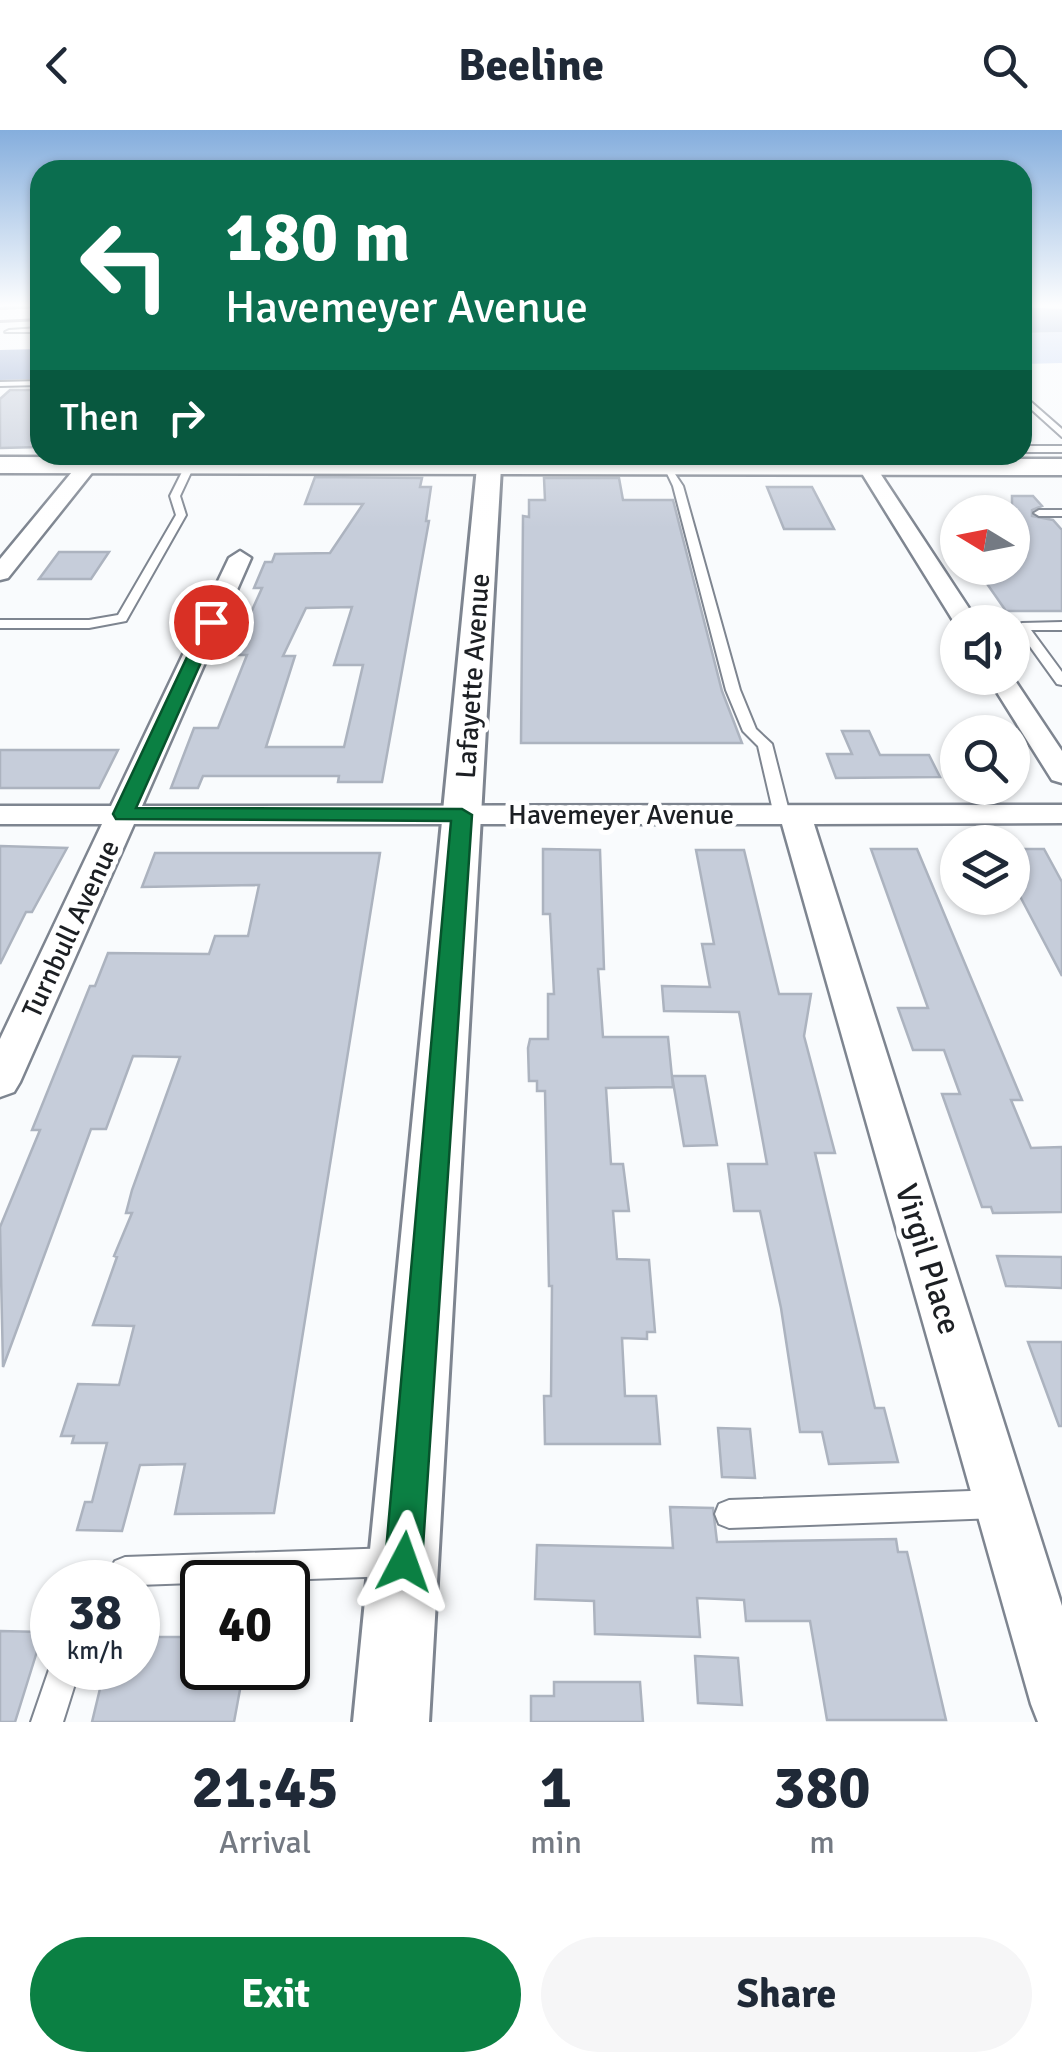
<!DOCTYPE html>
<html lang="en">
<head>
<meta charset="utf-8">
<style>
  body { margin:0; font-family:Signika,sans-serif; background:#f6f6f7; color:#1f2937; height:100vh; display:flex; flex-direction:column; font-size:38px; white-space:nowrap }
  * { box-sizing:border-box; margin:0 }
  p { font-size:32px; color:#747a83 }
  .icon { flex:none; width:55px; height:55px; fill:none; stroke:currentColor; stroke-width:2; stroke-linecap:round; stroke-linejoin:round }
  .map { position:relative; height:1592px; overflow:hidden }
  .panel { display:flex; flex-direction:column; background:#fff; flex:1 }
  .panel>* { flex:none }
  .hud { position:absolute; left:30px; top:30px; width:1002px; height:305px; border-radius:30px; box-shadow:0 2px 8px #0004; background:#0b6e4f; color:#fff; overflow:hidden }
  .needle { width:65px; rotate:280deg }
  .tools { position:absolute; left:940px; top:365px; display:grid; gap:20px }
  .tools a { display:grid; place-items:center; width:90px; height:90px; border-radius:50%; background:#fff; box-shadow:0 2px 8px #0004; font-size:50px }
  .speed { position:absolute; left:30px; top:1430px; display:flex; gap:20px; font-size:50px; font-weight:700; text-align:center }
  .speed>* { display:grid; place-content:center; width:130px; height:130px; border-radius:50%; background:#fff; box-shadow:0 2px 8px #0004; line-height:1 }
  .speed small { font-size:25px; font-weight:400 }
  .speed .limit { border:5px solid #111; border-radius:15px; background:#fff; color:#111 }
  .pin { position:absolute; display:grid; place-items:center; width:85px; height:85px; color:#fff; margin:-42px; border:5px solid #fff; border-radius:50%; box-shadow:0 2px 10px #0007 }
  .me { position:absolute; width:110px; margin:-55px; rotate:4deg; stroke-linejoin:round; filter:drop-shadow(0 0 8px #0008) }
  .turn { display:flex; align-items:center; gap:35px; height:210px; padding:0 30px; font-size:45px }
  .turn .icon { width:130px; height:130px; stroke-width:2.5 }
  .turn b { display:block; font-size:70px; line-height:85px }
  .then { display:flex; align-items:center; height:95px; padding:0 30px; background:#0003; gap:20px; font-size:38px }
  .eta { display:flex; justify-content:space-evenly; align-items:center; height:170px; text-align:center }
  .eta b { font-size:60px; font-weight:800; line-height:70px }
  .action { display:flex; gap:20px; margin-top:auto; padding:20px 30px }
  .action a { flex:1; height:115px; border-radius:60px; background:#0b8043; color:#fff; font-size:40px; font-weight:800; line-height:115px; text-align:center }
  .action a+a { background:#f6f6f7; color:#1f2937 }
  header { display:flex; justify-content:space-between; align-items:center; height:130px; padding:0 30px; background:#fff; font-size:45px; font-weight:800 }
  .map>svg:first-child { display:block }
  .green { fill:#c3d4f3 }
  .water { fill:#90a5cd }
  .building { fill:#c6cdda; stroke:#acb3bf; stroke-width:2.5; fill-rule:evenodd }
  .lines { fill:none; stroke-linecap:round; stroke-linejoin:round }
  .service-casing { stroke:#7e8590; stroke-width:4 }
  .minor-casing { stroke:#7e8590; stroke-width:5 }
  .tertiary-casing { stroke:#7e8590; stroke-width:6 }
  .secondary-casing { stroke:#7e8590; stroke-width:5 }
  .service { fill:#fff; fill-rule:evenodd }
  .minor { fill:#fff; fill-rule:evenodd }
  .tertiary { fill:#fff; fill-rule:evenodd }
  .secondary { fill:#fff; fill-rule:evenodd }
  .route { fill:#0b8043; stroke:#07532c; stroke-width:2.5 }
  .labels { text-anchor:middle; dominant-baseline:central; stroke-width:10; stroke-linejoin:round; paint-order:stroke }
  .street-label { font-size:28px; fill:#1c1f23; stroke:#fff }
  .near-street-label { font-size:32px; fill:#1c1f23; stroke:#fff }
</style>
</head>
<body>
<header><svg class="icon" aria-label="back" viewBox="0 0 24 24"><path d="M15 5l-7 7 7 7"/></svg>Beeline<svg class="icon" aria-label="search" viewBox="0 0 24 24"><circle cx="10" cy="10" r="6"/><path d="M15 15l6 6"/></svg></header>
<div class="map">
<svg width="1062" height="1592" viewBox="0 0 1062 1592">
  <rect width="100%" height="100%" fill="#f9fbfd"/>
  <!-- green -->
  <path class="green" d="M1062,202V233L1023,234L1022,203Z"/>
  <!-- water -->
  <path class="water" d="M1023,177L1062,179V202L1023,203Z
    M40,219V249L0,250V220Z"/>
  <!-- building -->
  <path class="building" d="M10,260H40V317L0,318V269Z
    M315,347L422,348L420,357H431L426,391H429L382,652H338L339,646H203L198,658H171L194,598H218L247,525H232L262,458H254L265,432H272L275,424L330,423L363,374H305ZM352,477L334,535H363L344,617H266L295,526H283L306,478Z
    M544,348H619L623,370H673L722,561L742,613H521L523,386L529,387V370H545Z
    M767,357H812L834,399H784Z
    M1012,366H1033L1042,376L1032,380V386L1053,390L1062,400V481H1006L976,438H1012Z
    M59,422H109L91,449H39Z
    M842,601H869L880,625H929L940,647L836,648L827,624H852Z
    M0,620H118L99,658H0Z
    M0,716L67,718L32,782H26L0,834Z
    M543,719L600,720L604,839H598L603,907H668L673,957L606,958L611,1034H623L629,1081H613L617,1129L649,1130L655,1202H647V1209L622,1208L625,1266H656L660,1314H545L544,1266H551L552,1156H549L545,961H537V951H529L528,918L530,909H548V864H554L550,784H543Z
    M871,719H917L1022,970H1011L1031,1018L1062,1017V1082L993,1083L991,1077H982L942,964H960L944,920H913L898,878H928Z
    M1012,719H1044L1062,752V846L1012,751Z
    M696,720H744L779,864H811L804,906L835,1023H815L875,1278H884L898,1332L829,1334L822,1302H800L781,1178L760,1081H734L728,1034H767L739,882L664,881L662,856L710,857L702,814H714Z
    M155,723H380L274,1383L175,1384L185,1334L140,1335L122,1401L77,1400L85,1372H92L107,1313H72L74,1306H61L78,1254L119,1255L134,1196L93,1195L117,1127L114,1126L132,1083H126L132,1060L180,927L133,926L106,999H91L3,1237L0,1097L40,1000H32L90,856H95L108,823L209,824L215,806H248L259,755L142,757Z
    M672,946H705L717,1015L684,1016Z
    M997,1126L1062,1127V1158L1006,1156Z
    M1028,1212H1062V1296H1059Z
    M718,1298L750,1299L755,1348L722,1347Z
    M670,1377L713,1378L717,1412L896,1409L898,1422H907L946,1590H827L810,1491H746L744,1470L697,1468L700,1507L595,1504L594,1471L535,1469L537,1415L673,1418Z
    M0,1501L43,1502L15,1592H0Z
    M138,1507H202V1538H244L234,1592H92L105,1538H138Z
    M695,1526L738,1528L742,1575L698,1573Z
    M554,1552H640L643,1592H531V1566H554Z"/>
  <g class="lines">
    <!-- service casing -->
    <g class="service-casing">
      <path id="service" d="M40,198V202H5L9,200Z
        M40,251V255L0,256V252Z
        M1022,264L1062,299V307L1022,271Z
        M1022,316H1062V322H1022Z
        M186,334L194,336L180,366L186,385L126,491L89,498H0V490H89L118,485L176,385L170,366Z
        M663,335H669L683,356L740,560L756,599L772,614L790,685L788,688L782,690L774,685L758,616L743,601L726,560L673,356Z
        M1062,380V386H1039L1034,383L1039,380Z
        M1062,492V500H1031L1062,542V555L1057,554L1016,497L1022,493Z
        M997,1360L1007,1364L1011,1374L1007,1384L997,1388L729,1398L719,1394L715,1384L719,1374L729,1370Z
        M393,1418L403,1422L407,1432L403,1442L393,1446L138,1455V1452H102L115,1431L125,1427Z
        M52,1531V1538H80L63,1592H31Z"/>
    </g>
    <!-- minor casing -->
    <g class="minor-casing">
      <path id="minor" d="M88,329L97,335L95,339L8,448L0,450V429L81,331Z
        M867,331L876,337L978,492H958V497L954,492L858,337Z
        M240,421L251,428L142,676L1062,675V693L814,694L1062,1476V1592H1038L1031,1574L782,694H134L20,952L14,962L0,967V909L102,694H0V676H111L229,428Z
        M1012,546L1062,621V653L1052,650L988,548Z"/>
    </g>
    <!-- tertiary casing -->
    <g class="tertiary-casing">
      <path id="tertiary" d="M40,178V188L0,190V180Z
        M489,330L501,337L429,1592H353L477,337Z"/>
    </g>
    <!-- secondary casing -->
    <g class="secondary-casing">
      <path id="secondary" d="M0,327L1062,329V345L0,343Z"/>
    </g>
    <!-- service -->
    <use href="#service" class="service"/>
    <!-- minor -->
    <use href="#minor" class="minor"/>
    <!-- tertiary -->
    <use href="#tertiary" class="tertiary"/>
    <!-- secondary -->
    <use href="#secondary" class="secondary"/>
  </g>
  <!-- sky -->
  <linearGradient id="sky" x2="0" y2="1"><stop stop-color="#85aedd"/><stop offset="0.44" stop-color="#fcfdfe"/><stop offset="1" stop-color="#fcfdfe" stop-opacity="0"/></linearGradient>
  <rect width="1062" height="398" fill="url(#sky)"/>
  <!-- route -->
  <path class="route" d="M205,489L219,492L136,678L462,679L472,685L422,1432L417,1445L404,1450L390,1445L385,1432L451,691L116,689L113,684Z"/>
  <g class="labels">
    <!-- street labels -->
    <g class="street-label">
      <text transform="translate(473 546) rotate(-86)">Lafayette Avenue</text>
      <text x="621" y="685">Havemeyer Avenue</text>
      <text transform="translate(71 799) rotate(-65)">Turnbull Avenue</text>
    </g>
    <!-- near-street labels -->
    <g class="near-street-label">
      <text transform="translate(928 1129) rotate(73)">Virgil Place</text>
    </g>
  </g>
</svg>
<div class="tools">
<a><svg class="needle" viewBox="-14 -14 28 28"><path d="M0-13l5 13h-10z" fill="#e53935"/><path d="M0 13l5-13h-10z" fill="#747a83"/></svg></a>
<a><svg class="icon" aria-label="sound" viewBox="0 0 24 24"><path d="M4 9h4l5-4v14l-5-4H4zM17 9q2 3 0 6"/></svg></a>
<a><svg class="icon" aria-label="search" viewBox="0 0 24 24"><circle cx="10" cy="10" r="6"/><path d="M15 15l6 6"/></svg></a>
<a><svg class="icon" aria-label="layers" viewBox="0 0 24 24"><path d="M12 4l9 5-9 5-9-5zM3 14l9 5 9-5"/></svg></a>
</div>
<div class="speed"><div>38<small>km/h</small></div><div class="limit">40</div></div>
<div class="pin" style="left:211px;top:492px;background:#d93025"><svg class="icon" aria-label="arrive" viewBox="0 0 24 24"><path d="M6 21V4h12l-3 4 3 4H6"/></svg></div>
<svg class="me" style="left:404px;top:1432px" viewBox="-20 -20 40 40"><path d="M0-17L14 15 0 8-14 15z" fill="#0b8043" stroke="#fff" stroke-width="4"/></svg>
<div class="hud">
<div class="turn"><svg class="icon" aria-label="left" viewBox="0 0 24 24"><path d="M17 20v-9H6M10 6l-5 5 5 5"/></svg><div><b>180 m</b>Havemeyer Avenue</div></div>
<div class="then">Then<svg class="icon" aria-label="right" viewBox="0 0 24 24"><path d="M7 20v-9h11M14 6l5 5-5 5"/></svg></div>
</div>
</div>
<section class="panel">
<div class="eta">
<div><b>21:45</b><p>Arrival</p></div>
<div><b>1</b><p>min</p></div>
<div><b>380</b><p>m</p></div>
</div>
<div class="action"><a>Exit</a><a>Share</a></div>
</section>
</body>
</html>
